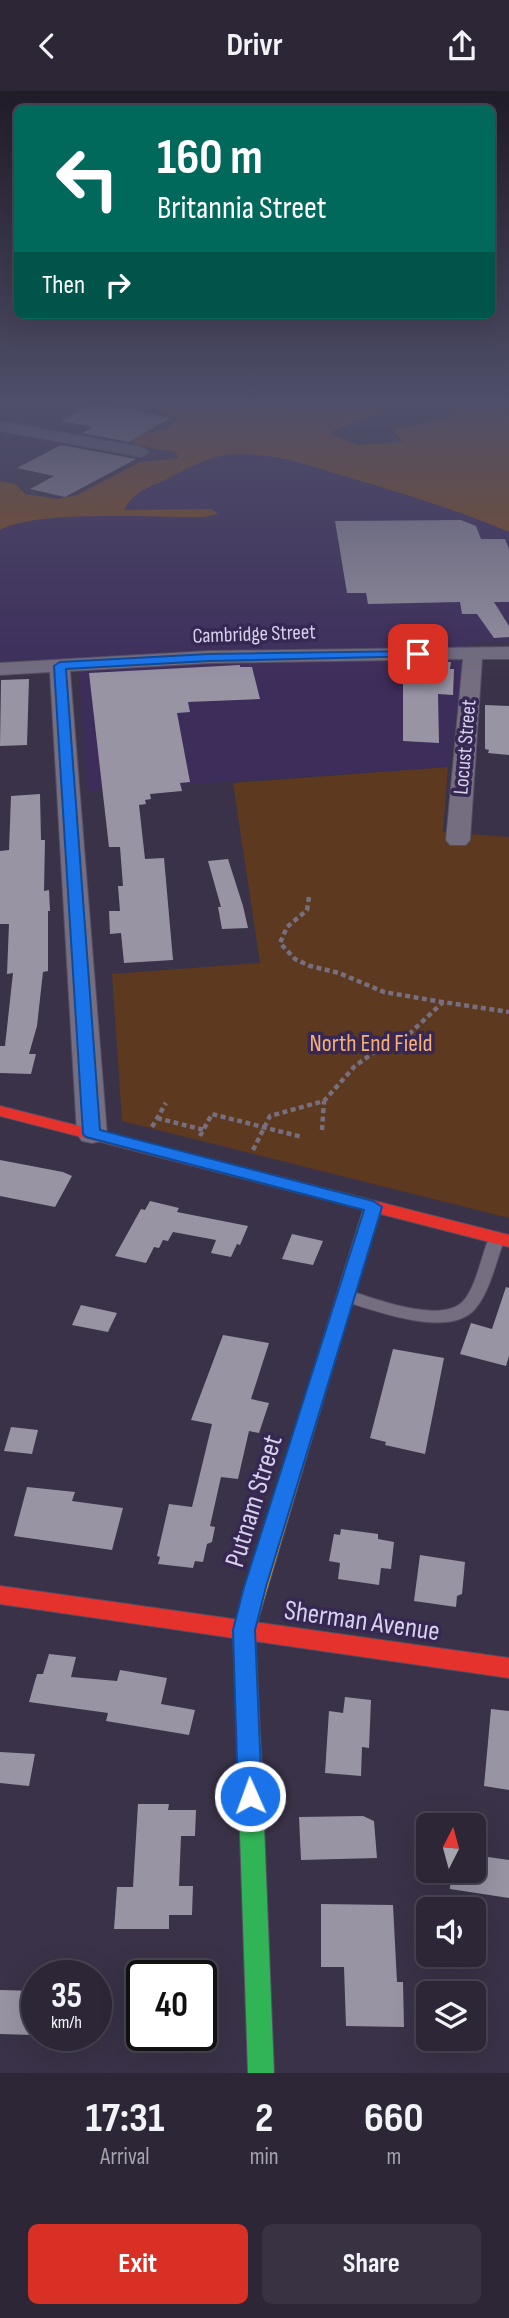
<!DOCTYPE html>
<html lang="en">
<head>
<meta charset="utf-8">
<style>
  body { margin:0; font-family:"Sofia Sans Condensed",sans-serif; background:#383242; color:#f1f3f6; height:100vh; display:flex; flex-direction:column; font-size:26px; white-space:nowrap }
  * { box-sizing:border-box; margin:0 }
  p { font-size:23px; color:#a6a5ad }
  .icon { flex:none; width:38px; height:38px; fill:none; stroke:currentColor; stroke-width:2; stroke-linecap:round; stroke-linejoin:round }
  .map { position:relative; height:1982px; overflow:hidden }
  .side { display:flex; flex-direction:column; background:#2c2636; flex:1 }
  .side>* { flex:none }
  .guide { position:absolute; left:14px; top:14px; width:481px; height:214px; border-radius:10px; box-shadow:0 7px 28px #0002,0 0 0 2px #484351; background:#00695c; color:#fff; overflow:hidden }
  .needle { width:46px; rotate:6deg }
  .fabs { position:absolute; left:416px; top:1722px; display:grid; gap:14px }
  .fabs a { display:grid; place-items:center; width:70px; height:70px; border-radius:10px; background:#2c2636; box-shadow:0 7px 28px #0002,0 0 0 2px #484351; font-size:35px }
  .speed { position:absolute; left:21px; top:1869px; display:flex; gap:14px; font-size:35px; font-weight:700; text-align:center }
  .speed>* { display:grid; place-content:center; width:91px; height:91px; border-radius:50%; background:#2c2636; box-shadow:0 7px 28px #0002,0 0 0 2px #484351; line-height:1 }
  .speed small { font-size:18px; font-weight:400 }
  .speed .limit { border:4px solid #111; border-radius:10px; background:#fff; color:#111 }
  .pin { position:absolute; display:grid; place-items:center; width:60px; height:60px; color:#fff; margin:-30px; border-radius:14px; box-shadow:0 4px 10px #0006 }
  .me { position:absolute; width:77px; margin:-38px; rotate:358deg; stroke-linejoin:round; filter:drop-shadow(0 0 5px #0008) }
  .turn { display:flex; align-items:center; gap:24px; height:147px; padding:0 28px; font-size:32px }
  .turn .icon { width:91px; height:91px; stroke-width:2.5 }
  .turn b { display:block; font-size:49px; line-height:60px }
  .then { display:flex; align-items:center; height:66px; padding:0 28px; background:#0003; gap:14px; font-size:26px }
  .eta { display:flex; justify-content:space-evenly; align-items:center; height:119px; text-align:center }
  .eta b { font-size:42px; font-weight:700; line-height:49px }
  .action { display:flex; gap:14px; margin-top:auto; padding:14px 28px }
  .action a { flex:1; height:80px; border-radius:10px; background:#d93025; color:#fff; font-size:28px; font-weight:700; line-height:80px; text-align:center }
  .action a+a { background:#383242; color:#f1f3f6 }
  header { display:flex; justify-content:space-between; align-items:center; height:91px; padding:0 28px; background:#2c2636; font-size:32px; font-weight:700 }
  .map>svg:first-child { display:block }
  .built { fill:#3d2d5b }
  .green { fill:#5d391f }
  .forest { fill:#894c13 }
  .building { fill:#9994a4 }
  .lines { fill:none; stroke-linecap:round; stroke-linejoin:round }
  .lane-casing { stroke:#554e63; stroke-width:2 }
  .street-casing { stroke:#554e63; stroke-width:2 }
  .fast-casing { stroke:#554e63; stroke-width:2 }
  .slow-casing { stroke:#554e63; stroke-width:2 }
  .jam-casing { stroke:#554e63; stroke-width:2 }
  .path { stroke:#756f80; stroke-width:4.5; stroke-dasharray:5 3.5; stroke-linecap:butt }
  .lane { fill:#756e81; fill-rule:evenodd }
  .street { fill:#756e81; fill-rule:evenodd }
  .fast { fill:#30b455; fill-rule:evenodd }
  .slow { fill:#ff9f0a; fill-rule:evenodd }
  .jam { fill:#e5322d; fill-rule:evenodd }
  .route { fill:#1a73e8; stroke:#114b97; stroke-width:2 }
  .labels { text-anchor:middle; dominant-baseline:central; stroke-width:7; stroke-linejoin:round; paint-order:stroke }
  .far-street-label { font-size:21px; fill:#d7d1ec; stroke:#362852 }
  .park-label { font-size:24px; fill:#f6b07c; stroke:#362852 }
  .near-street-label { font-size:28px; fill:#d7d1ec; stroke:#362852 }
</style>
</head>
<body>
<header><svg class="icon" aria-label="back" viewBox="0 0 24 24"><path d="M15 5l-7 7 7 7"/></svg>Drivr<svg class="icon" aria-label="share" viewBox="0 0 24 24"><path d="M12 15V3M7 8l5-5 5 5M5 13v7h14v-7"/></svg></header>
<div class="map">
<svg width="509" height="1982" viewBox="0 0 509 1982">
  <rect width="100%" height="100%" fill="#3a3248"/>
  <!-- built -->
  <path class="built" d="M223,364H259L289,368L466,423L509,441V551L467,552L448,676L87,700L78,567L0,570V439L12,432L129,409L155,391L171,386L181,378Z"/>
  <!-- green -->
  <path class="green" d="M448,676L443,741L509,746V1127L122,1030L112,883L260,872L233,692Z"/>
  <!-- forest -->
  <path class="forest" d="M107,313H212L262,322L328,315L387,313L386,317L329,342L357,354L403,351L392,338L428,332L465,319L468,313H509V317L502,318L509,326V441C458,419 405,403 351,387C310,375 269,359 225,364C206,367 188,377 171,386C153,395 134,399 124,419L211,418L218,423L204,426C157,427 36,418 0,439V390L16,393L25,403L58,408L77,404L140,371L179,367L175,361L136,354L130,346L166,338L178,328L153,314Z"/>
  <!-- building -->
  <path class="building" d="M93,313L137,318L133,320L170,327L129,351L82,342L93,336L61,330Z
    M61,354L136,368L65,406L30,398L54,385L17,377Z
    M461,429L476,435L481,448H505L509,458V511H494L509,535V546L494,547L477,523H462L460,511L368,513L366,502H347L335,430Z
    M420,571H451L450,578H454L453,604L438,603L439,652L403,650V581L420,582Z
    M240,574V576H252L260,608L188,611L190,621L177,622L190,691L180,692L182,700L150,703L151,708L145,709L146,713L139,714L145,768L164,767L173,869L124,872L121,842L110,843L109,820H120L118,795H123L120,756H109L89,582Z
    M29,588L27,654L0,655L1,589Z
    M485,614L509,615V664L488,662L489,659L485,658Z
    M40,703L41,749H45L44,800L49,799L50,820H48V880L43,881L37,935L29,963H36L31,983L0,982V955H5L13,882L7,883L9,833H0V760L9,759L11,705Z
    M228,768L243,815L248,837L222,838L218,816H221L208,770Z
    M0,1069L63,1081L72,1085L55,1116L0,1105Z
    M150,1110L179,1117L177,1121L248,1135L240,1154L237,1153L231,1166L211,1162L216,1149L173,1141L168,1150L163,1149L159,1157L154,1156L146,1172L115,1165L141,1118L145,1119Z
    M292,1143L323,1150L313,1174L282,1168Z
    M506,1196L509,1197V1265L506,1275L460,1263L471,1232L492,1238Z
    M81,1214L117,1222L108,1241L72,1234Z
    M223,1244L269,1252L251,1308L269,1312L259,1342L249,1340L238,1388L221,1386L210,1435L215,1436L212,1451L207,1453L203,1471L195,1470L193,1477L158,1473L160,1466L157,1465L169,1413L192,1416L212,1333L191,1329Z
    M393,1258L444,1267L425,1363L385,1354L386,1351L370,1347Z
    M11,1336L38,1339L32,1363L4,1360Z
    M27,1396L75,1401L72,1410L123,1417L112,1459L14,1445Z
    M341,1438L378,1443V1448L394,1451L391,1478L381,1477L379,1494L338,1488L340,1472L329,1470L334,1443L340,1444Z
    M420,1464L465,1471L462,1503L457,1505L456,1516L414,1510Z
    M49,1563L76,1566L71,1586L117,1590L120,1579L167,1587L161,1613L195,1619L189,1644L106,1630L108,1622L29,1611L37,1583H43Z
    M345,1606L371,1609L369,1657L362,1656L361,1685L325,1682L329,1620L343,1622Z
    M491,1618L509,1620V1699L484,1695Z
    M0,1661L35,1663L29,1695L0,1692Z
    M138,1713H169L168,1719H196L195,1745H181L179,1795H193L192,1824H169V1838H114L117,1796H133Z
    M363,1725L374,1730L377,1767L301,1769L299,1726Z
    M474,1764L509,1769V1807L450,1798L451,1780H474Z
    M321,1813L393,1814L397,1891H403L404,1936L346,1935L344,1876H321Z
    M0,1899L37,1900L34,1944L0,1943Z"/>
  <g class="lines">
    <!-- lane casing -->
    <g class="lane-casing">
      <path id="lane" d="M497,1142L502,1143L505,1147C496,1169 491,1199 475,1218C449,1248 376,1220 344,1210L342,1206L344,1202L350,1200C377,1208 445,1235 465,1208C477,1192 481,1166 489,1147L492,1143Z"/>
    </g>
    <!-- street casing -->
    <g class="street-casing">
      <path id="street" d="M0,330L141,356L149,361L141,366L0,340Z
        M509,556V568H482L470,749L466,754H450L446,749L463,568L209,572L70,580L107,1043L102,1050L92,1052L82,1050L77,1043L50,581L0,584V572L209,560Z"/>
    </g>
    <!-- fast casing -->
    <g class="fast-casing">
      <path id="fast" d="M373,1110L379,1112L382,1116L350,1219L347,1224H335L332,1219L364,1116L367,1112Z
        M250,1673L258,1676L262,1684L274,1982H248L238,1684L242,1676Z"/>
    </g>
    <!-- slow casing -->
    <g class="slow-casing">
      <path id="slow" d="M341,1212L347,1214L350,1219L255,1539L262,1684L258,1692L250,1695L242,1692L238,1684L233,1539L332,1219L335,1214Z"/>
    </g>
    <!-- jam casing -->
    <g class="jam-casing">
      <path id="jam" d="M0,1015L509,1144V1156L0,1025Z
        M0,1495L509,1567V1587L0,1513Z"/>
    </g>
    <!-- path -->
    <path class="path" d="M309,806L307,819L287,836L280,852L295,868L310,875L339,882L384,901L442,911
      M157,1027L204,1039
      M152,1036L166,1012
      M322,1039L324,1010
      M200,1045L212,1023L302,1046
      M253,1059L270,1025L324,1010L355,975L376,960L406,946L443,911L509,921"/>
    <!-- lane -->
    <use href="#lane" class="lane"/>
    <!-- street -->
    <use href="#street" class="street"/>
    <!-- fast -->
    <use href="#fast" class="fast"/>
    <!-- slow -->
    <use href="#slow" class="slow"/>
    <!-- jam -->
    <use href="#jam" class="jam"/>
  </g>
  <!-- sky -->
  <linearGradient id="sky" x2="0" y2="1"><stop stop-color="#201c28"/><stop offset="0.53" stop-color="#4f4f6a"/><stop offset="1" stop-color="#4f4f6a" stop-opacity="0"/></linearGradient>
  <rect width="509" height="591" fill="url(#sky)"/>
  <!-- route -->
  <path class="route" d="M418,560L422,561V565L209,570L66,578L100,1039L373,1110L382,1116L266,1496L255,1539L262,1705L259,1713L250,1717L242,1713L238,1705L233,1539L244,1496L364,1119L86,1046L83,1043L54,575L60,571L209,563Z"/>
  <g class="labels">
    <!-- far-street labels -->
    <g class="far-street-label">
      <text transform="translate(254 543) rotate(-2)">Cambridge Street</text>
      <text transform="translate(465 656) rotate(-85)">Locust Street</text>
    </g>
    <!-- park labels -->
    <g class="park-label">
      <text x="371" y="952">North End Field</text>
    </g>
    <!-- near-street labels -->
    <g class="near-street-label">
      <text transform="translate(254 1410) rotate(-73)">Putnam Street</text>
      <text transform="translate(362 1530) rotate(8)">Sherman Avenue</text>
    </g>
  </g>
</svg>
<div class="fabs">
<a><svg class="needle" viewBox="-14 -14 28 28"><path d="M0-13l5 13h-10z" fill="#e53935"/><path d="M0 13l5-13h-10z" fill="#a6a5ad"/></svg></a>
<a><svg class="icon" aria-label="sound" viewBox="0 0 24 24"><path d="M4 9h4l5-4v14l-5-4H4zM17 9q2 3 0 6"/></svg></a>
<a><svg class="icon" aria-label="layers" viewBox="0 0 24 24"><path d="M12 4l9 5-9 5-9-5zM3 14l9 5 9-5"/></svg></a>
</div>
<div class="speed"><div>35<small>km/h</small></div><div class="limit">40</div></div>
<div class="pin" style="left:418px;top:563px;background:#d93025"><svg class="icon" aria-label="arrive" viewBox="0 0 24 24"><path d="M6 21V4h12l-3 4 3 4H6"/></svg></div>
<svg class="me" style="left:250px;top:1705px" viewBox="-20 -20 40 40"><circle r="17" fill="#1a73e8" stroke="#fff" stroke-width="3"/><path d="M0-11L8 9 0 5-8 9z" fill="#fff"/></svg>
<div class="guide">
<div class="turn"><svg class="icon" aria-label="left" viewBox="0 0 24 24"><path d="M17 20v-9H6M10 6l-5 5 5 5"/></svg><div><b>160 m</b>Britannia Street</div></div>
<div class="then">Then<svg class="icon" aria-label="right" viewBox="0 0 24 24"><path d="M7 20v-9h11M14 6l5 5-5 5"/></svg></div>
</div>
</div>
<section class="side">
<div class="eta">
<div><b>17:31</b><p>Arrival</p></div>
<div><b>2</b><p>min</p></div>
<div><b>660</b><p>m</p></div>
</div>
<div class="action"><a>Exit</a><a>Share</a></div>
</section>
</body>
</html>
